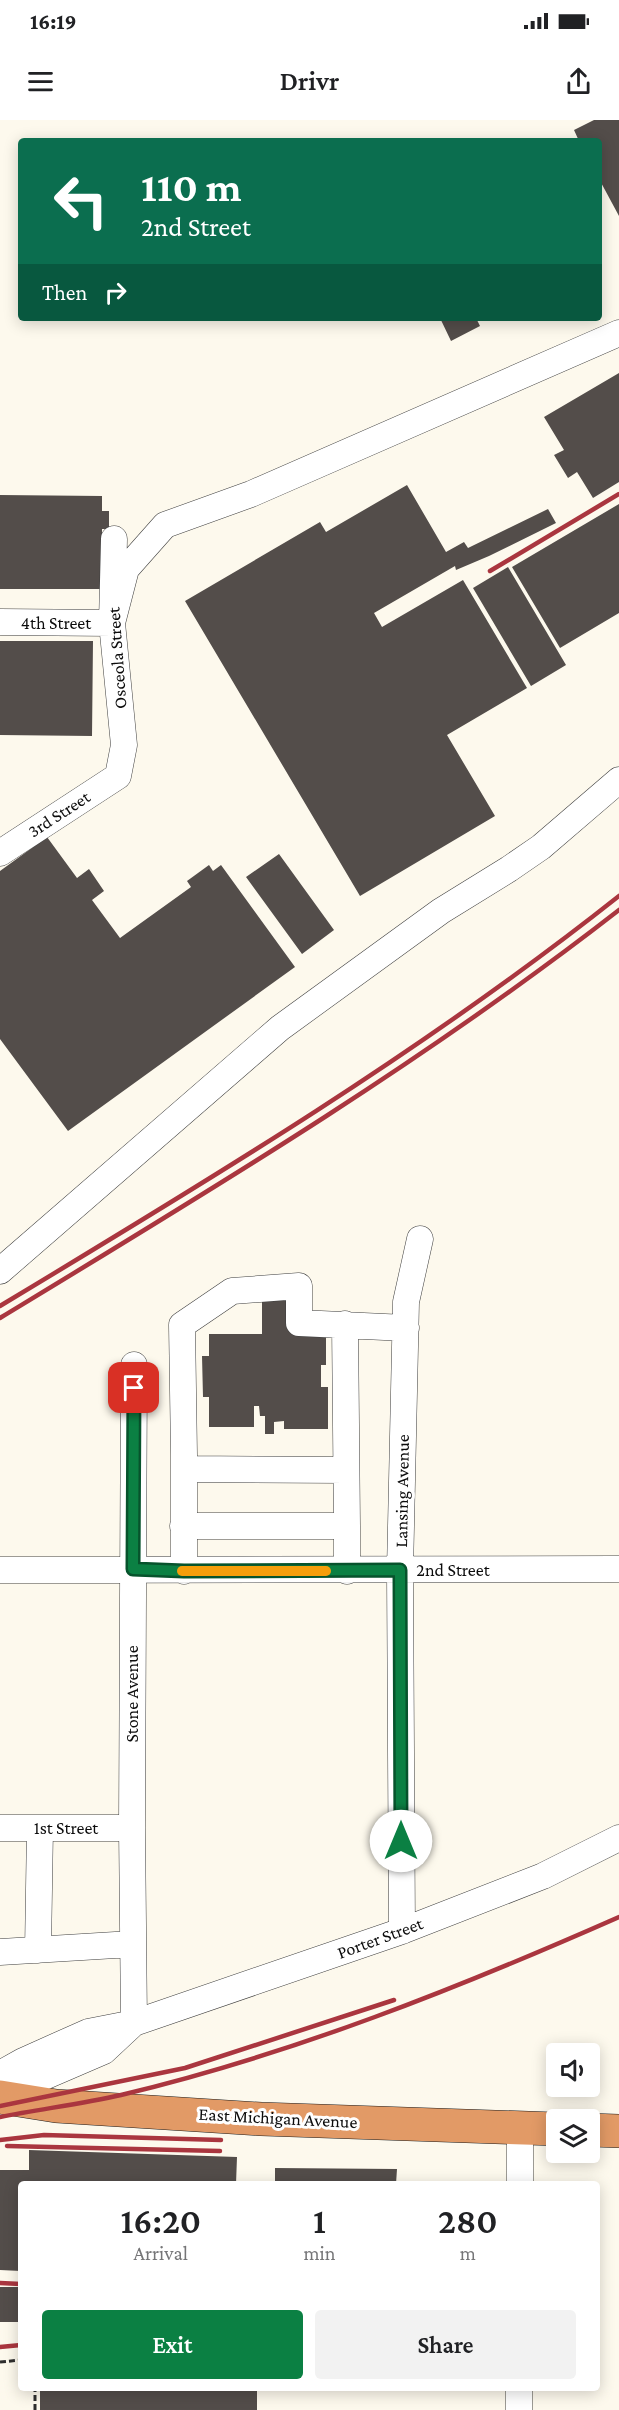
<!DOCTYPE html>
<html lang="en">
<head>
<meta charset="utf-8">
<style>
  body { margin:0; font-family:"Crimson Pro",serif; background:#f2f2f2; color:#202124; height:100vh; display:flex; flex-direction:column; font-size:22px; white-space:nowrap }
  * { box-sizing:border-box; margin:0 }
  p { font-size:20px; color:#757577 }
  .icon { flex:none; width:33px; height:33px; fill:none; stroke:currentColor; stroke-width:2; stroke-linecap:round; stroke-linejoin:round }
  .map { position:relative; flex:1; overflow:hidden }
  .details { position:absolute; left:18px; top:2061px; width:582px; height:210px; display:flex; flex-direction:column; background:#fff; border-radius:6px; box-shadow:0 3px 15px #0003 }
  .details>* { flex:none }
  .banner { position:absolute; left:18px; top:18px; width:584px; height:183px; border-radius:6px; box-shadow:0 3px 15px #0003; background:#0b6e4f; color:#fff; overflow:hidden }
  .tools { position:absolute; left:546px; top:1923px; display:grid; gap:12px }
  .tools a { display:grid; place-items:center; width:54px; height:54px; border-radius:6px; background:#fff; box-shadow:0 3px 15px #0003; font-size:30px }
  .pin { position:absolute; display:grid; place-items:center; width:51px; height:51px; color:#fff; margin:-26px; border-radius:12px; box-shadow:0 3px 9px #0006 }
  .me { position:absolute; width:66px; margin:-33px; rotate:0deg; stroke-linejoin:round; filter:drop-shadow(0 0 4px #0008) }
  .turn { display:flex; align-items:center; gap:21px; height:126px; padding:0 24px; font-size:27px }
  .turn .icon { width:78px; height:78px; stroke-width:2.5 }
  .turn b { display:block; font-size:42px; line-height:51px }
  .then { display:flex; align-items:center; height:57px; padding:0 24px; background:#0003; gap:12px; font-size:22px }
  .eta { display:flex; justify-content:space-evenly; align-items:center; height:102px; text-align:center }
  .eta b { font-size:36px; font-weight:600; line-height:42px }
  .cta { display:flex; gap:12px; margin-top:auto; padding:12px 24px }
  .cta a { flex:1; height:69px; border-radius:6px; background:#0b8043; color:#fff; font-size:24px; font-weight:600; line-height:69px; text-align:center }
  .cta a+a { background:#f2f2f2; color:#202124 }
  .status { display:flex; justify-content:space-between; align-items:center; height:42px; padding:0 30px; background:#fff; direction:ltr }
  .status svg { height:16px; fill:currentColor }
  header { display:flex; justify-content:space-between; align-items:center; height:78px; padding:0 24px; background:#fff; font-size:27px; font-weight:600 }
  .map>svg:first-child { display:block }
  .building { fill:#534d4a }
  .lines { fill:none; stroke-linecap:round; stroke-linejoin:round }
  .minor-casing { stroke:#3f3f3f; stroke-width:27 }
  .highway-casing { stroke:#1d1d1d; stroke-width:34 }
  .path { stroke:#2e2e2e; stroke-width:3; stroke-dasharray:6 3; stroke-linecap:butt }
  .minor { stroke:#fff; stroke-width:26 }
  .highway { stroke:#e29a66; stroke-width:33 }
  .rail { stroke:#aa363f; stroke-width:4.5 }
  .route-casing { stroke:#07532c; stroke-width:15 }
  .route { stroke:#0b8043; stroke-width:10 }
  .slow { stroke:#f59e0b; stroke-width:10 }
  .labels { text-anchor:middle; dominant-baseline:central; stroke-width:6; stroke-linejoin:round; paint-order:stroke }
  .street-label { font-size:18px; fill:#0c0c0c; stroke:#fff }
</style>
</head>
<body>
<div class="status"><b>16:19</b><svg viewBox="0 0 49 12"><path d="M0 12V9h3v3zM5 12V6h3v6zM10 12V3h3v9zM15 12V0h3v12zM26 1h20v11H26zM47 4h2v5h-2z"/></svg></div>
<header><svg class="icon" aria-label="menu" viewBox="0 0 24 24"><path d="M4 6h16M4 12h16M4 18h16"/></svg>Drivr<svg class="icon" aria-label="share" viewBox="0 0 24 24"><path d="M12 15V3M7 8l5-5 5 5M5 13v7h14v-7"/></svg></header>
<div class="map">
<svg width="619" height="2290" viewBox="0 0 619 2290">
  <rect width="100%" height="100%" fill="#fdf9ed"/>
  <!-- building -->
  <path class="building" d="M594,0H619V96L598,57V21H579L574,10Z
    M440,198H476L480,206L451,221Z
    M619,253V362L593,378L577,352L568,358L554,335L564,330L544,297Z
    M407,365L446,432L464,422L468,428L548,389L556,403L489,436L456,450L455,446L374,493L382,507L463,460L527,568L447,615L495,696L360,776L185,481L320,402L326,412Z
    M0,375L102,376V391H109V409H102V469H0Z
    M619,384V493L560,528L512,447Z
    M508,447L566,545L531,566L473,468Z
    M0,521H93L92,616L0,615Z
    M47,717L77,758L89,749L104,771L92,780L120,818L191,767L187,761L209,745L213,751L221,745L295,847L68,1011L0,919V751Z
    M279,734L334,810L302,834L246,757Z
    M262,1178H291V1213H326V1245H321V1267H328V1309H284V1301L274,1302V1314H265V1296H260L259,1286H254V1307H209V1277H203L202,1236H209V1214H262Z
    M29,2030L237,2037L236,2064H21V2151L0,2150V2050H29Z
    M275,2048L397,2049L396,2064H275Z
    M0,2167H21V2202H0Z
    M40,2268H257V2290H40Z"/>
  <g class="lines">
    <!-- minor casing -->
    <g class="minor-casing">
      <path id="minor" d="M0,502L112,503L126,449L165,405L251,374L619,213
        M0,733L118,656L124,625L112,503L114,419
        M0,1151L280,908L441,791L509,749L541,727L619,660
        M184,1349L346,1350
        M183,1406H347L345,1204
        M0,1450L619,1449
        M184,1451V1335L182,1205L232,1171L299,1166V1203L406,1208
        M347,1451V1406
        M0,1708H132
        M402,1811L400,1451L406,1182L420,1119
        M38,1830L40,1708
        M0,1832L132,1824
        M134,1903L132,1708L134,1245
        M0,1954L23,1941L88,1912L134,1903L402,1811L543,1756L619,1718
        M0,1966L32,1962L104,1931L134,1903
        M520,2064V2007
        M519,2290V2268"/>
    </g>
    <!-- highway casing -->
    <g class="highway-casing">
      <path id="highway" d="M0,1977L56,1986L261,1999L556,2009
        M590,2010L619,2011"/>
    </g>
    <!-- path -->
    <path class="path" d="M0,2242L21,2240
      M35,2290V2268"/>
    <!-- minor -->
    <use href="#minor" class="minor"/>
    <!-- highway -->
    <use href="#highway" class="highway"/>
    <!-- rail -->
    <path class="rail" d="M490,451L619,374
      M0,1186C211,1059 425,930 619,776
      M0,1198C211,1070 424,942 619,790
      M0,1986L185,1948L394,1880
      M0,1997C40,1989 82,1984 121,1975C293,1934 458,1868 619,1797
      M0,2020L44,2015L221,2020
      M7,2026L220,2031
      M0,2163L21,2164
      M0,2227L21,2225"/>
  </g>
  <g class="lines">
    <!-- route casing -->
    <g class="route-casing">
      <path id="route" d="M134,1268L133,1449L184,1451L400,1450L401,1721"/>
    </g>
    <!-- route -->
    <use href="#route" class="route"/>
    <!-- slow -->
    <path class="slow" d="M182,1451H326"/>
  </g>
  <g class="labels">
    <!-- street labels -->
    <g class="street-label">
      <text x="56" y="503">4th Street</text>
      <text transform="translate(117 538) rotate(-94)">Osceola Street</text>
      <text transform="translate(59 694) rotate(-33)">3rd Street</text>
      <text transform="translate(402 1371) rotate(-89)">Lansing Avenue</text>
      <text x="453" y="1450">2nd Street</text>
      <text transform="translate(132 1574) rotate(-90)">Stone Avenue</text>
      <text x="66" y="1708">1st Street</text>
      <text transform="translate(380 1818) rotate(-20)">Porter Street</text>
      <text transform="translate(278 1998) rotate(3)">East Michigan Avenue</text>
    </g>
  </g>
</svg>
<div class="tools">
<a><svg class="icon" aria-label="sound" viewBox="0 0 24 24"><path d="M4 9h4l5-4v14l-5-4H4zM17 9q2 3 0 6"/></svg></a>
<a><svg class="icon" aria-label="layers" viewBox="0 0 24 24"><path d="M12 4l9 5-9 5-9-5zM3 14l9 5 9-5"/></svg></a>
</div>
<div class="pin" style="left:134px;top:1268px;background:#d93025"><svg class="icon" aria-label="arrive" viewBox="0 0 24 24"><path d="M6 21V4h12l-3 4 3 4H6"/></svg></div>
<svg class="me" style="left:401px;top:1721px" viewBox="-20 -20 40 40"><circle r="19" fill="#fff"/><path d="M0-13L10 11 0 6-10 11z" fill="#0b8043"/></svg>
<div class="banner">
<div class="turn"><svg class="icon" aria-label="left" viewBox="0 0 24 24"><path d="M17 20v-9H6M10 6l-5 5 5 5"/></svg><div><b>110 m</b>2nd Street</div></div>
<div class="then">Then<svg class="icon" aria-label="right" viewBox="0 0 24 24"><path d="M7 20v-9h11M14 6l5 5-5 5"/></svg></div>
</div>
<section class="details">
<div class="eta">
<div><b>16:20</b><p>Arrival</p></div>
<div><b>1</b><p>min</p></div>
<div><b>280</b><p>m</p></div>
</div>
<div class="cta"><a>Exit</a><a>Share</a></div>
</section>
</div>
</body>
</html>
